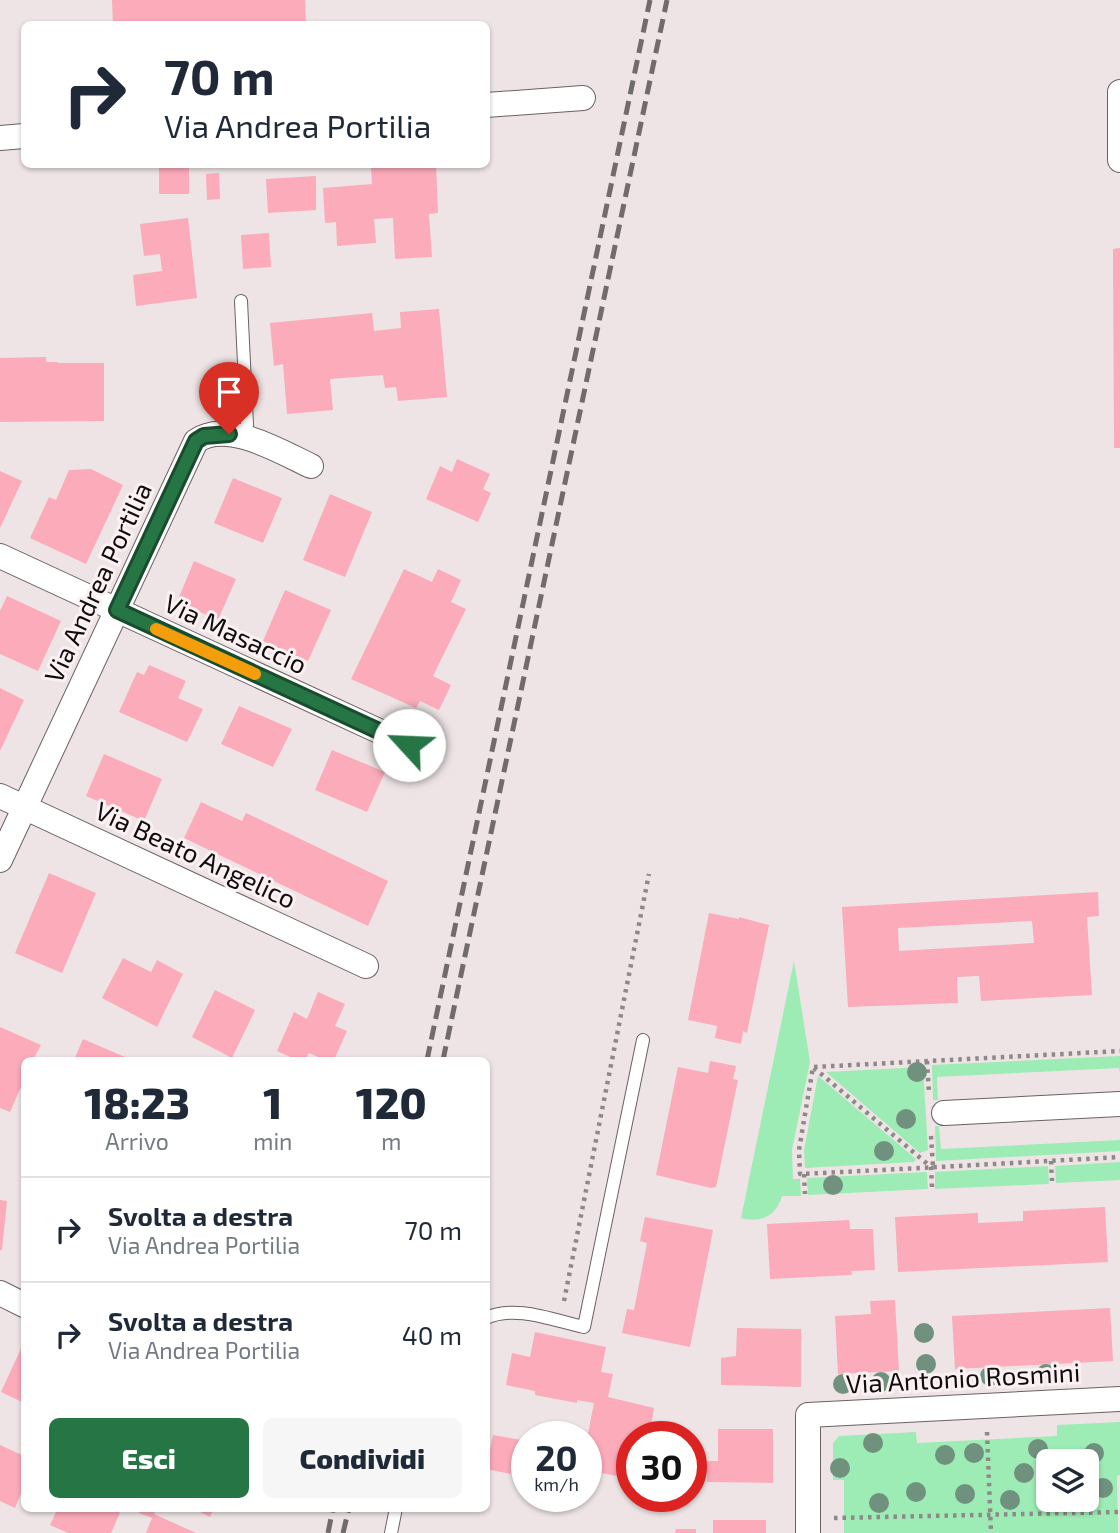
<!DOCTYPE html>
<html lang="it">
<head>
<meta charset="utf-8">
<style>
  body { margin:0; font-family:"Exo 2",sans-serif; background:#f6f6f7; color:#1f2937; height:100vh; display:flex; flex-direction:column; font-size:26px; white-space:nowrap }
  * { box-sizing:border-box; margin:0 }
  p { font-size:23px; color:#747a83 }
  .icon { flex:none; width:38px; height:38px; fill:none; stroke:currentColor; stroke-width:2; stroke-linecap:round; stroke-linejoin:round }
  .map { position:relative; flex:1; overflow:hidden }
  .panel { position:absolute; left:21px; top:1057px; width:469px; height:455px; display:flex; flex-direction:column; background:#fff; border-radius:10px; box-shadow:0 2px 5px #0004 }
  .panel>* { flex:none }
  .top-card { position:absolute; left:21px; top:21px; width:469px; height:147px; border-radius:10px; box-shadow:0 2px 5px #0004; background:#fff; color:#1f2937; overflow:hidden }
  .fabs { position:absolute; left:1036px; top:1449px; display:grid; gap:14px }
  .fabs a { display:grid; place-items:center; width:63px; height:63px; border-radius:10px; background:#fff; box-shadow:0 2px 5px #0004; font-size:35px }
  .speed { position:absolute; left:511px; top:1421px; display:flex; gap:14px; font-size:35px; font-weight:700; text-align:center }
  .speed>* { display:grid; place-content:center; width:91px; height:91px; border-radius:50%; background:#fff; box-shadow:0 2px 5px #0004; line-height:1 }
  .speed small { font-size:18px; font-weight:400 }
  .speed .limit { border:10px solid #d22; background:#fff; color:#111 }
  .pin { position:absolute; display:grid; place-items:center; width:60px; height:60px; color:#fff; margin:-72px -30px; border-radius:50% 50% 50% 0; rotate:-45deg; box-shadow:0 0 7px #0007 }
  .pin .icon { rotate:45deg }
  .me { position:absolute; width:77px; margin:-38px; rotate:295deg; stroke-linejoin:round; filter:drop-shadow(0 0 5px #0008) }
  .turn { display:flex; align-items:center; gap:24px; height:147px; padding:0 28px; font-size:32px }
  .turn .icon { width:91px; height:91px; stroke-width:2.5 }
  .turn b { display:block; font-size:49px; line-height:60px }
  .eta { display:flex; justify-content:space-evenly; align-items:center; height:119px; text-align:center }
  .eta b { font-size:42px; font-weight:800; line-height:49px }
  .cta { display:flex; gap:14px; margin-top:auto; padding:14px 28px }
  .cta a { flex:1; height:80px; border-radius:10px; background:#267545; color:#fff; font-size:28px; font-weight:800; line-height:80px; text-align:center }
  .cta a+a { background:#f6f6f7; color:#1f2937 }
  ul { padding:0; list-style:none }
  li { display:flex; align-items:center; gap:21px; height:105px; padding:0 28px; border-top:2px solid #e0e1e3 }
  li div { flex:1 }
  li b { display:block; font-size:26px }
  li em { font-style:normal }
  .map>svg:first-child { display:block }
  .green { fill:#9decb5; fill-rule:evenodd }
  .building { fill:#fbabba; fill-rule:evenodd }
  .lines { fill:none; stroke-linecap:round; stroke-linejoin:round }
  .lane-casing { stroke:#6a6162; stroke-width:14 }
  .street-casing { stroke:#6a6162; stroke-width:26 }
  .path { stroke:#8f8889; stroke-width:4.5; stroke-dasharray:3.5 5; stroke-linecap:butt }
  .lane { stroke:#fff; stroke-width:12 }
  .street { stroke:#fff; stroke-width:24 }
  .rail { stroke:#716b6c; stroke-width:5; stroke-dasharray:14 7; stroke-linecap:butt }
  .tree { fill:#70917d }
  .route-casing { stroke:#194c2d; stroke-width:18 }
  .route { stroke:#267545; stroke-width:12 }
  .slow { stroke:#f59e0b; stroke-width:12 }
  .labels { text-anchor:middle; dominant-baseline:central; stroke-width:6; stroke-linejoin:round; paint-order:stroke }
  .street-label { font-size:26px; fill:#0f0c0d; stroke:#fbf1f3 }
</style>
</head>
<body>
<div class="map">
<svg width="1120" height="1533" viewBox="0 0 1120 1533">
  <rect width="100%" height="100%" fill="#eee4e5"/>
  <!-- green -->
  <path class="green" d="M794,961L810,1062L792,1150L793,1179H800L801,1196H782C776,1217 760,1223 741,1218Z
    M1120,1056V1073L1119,1068L937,1077L938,1100H933L932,1065Z
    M923,1067L928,1150L920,1153L826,1072Z
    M818,1076L916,1159L914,1162L805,1168L804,1150Z
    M935,1126H939L941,1149L1120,1140V1151L936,1161Z
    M1120,1162V1180L1056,1183L1055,1166Z
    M1048,1166L1049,1184L935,1189V1172Z
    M927,1172L928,1189L808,1195L807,1178Z
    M1120,1422V1475L1117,1476L1118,1533H844V1480H833V1443L839,1436L916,1432L917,1443L1057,1436V1425ZM1048,1461H1087V1500H1048Z"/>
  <!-- building -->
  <path class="building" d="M112,0H305L306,24H113Z
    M159,164H189V194H159Z
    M436,165L438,213L429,214L432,257L395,259L393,218L374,219L376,243L337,246L336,222L325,223L323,188L372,184L371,168Z
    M219,173L220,199L207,200L206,174Z
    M316,176V210L268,213L266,179Z
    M188,218L197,298L136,306L133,275L162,271L160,254L144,256L140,224Z
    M269,233L271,267L243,269L241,235Z
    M1120,248V448H1114L1113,249Z
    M439,309L447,397L398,401L396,387L385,388L383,375L330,379L333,410L287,414L283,364L274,366L270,323L372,313L374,331L401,328L400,312Z
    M46,357V362H58V363H104V421L0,422V358Z
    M457,459L490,474L483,489L491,493L478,522L426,499L440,466L452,472Z
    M91,469L123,485L86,564L30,538L49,497L56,500L69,470Z
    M0,471L22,481L0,528Z
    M233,478L282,498L263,543L214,523Z
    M330,494L372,512L345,577L303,560Z
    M194,561L236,579L218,620L177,602Z
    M404,569L432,582L438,569L461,580L451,602L466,609L433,676L451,685L439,710L420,701L416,708L351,679Z
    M285,590L331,610L308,661L263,641Z
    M7,596L61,621L38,671L0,654V611Z
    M149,665L186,681L178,698L203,709L187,742L119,712L137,672L144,675Z
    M0,688L24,700L0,751Z
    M239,706L292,729L273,767L221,744Z
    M332,750L385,772L367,812L315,790Z
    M104,754L162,779L144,821L86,796Z
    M201,802L242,821L246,813L388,881L368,926L184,838Z
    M49,873L96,893L62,973L15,953Z
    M1098,892L1099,916L1087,917L1092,995L981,1001L979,976L957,977L958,1003L848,1007L842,907ZM1032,921L1034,943L899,951L898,928Z
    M709,913L739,919V917L769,925L747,1033L743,1031L741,1044L715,1038L717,1026L688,1020Z
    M123,958L151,972L157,960L183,974L157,1027L102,998Z
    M215,990L255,1010L232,1058L192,1037Z
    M318,992L345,1004L335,1026L347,1031L334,1060H325L309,1053L305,1060H297L277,1051L294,1012L307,1019Z
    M0,1027L41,1045L33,1060H24V1080L10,1112L0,1108Z
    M83,1039L132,1060H74Z
    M710,1061L736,1066L733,1079L738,1080L716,1187L711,1188L656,1175L678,1067L708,1073Z
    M0,1200L7,1201L2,1250H0Z
    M1105,1207L1108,1262L898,1272L895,1217L978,1213V1223L1023,1221V1211Z
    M645,1217L713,1230L690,1347L622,1333L627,1309L634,1310L647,1243L640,1241Z
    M849,1220L850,1229H873L875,1270L851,1271L852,1275L770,1279L767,1224Z
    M895,1300L899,1371L838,1374L835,1316L871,1314L870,1301Z
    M1110,1308L1113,1361L955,1369L952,1316Z
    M737,1328L801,1329V1387L721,1385V1358L736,1356Z
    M535,1332L606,1347L601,1372L613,1374L608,1397L654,1408L649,1437H632V1453L627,1478L586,1470V1444L594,1403L577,1400V1403L535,1395V1391L506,1385L512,1353L530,1357Z
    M24,1342V1403L1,1392Z
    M718,1429H773V1483L707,1482V1461H718Z
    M493,1435L527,1441V1477L486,1469Z
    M0,1445L24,1456V1486L15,1508L0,1501Z
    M58,1508H118L117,1511L120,1513L111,1533H68L50,1525Z
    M141,1508H157L154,1514L196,1533H146L152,1518L139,1513Z
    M192,1508H214L210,1517Z
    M713,1520H766V1533H713Z
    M676,1529H696V1533H675Z"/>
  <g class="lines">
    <!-- lane casing -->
    <g class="lane-casing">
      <path id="lane" d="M241,301L247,425L243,436
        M486,1318C515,1304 555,1321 584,1327L643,1040
        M391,1533L396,1508"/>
    </g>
    <!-- street casing -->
    <g class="street-casing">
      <path id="street" d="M1120,92V160
        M486,105L583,98
        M0,138L24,136
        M0,556L409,745
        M0,796L366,966
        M0,860L196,441C227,419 281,452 311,466
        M944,1113L1120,1104
        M0,1293L24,1305
        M808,1533V1415L1120,1399"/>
    </g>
    <!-- path -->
    <path class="path" d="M927,1061L929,1093
      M814,1067L1120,1051
      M931,1136L933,1167
      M1051,1161L1052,1181
      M804,1174L805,1194
      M932,1187L931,1167L813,1067L799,1150L800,1174C906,1169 1013,1163 1120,1157
      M564,1301L649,874
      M987,1432L991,1533
      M834,1518L1120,1512"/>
    <!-- lane -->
    <use href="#lane" class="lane"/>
    <!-- street -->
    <use href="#street" class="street"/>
    <!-- rail -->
    <path class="rail" d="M427,1060L650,0
      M443,1060L667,0
      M328,1533L333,1508
      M343,1533L349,1508"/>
  </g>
  <!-- trees -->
  <g class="tree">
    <circle cx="917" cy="1072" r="10"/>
    <circle cx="906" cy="1119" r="10"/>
    <circle cx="884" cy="1151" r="10"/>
    <circle cx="833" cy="1185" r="10"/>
    <circle cx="924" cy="1333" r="10"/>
    <circle cx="926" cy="1364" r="10"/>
    <circle cx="1046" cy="1374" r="10"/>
    <circle cx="990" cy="1376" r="10"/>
    <circle cx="881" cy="1382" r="10"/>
    <circle cx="843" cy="1384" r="10"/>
    <circle cx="873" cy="1443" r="10"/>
    <circle cx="1038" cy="1449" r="10"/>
    <circle cx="974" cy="1453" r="10"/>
    <circle cx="1094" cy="1453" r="10"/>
    <circle cx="945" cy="1455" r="10"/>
    <circle cx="840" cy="1468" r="10"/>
    <circle cx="1024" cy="1473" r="10"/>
    <circle cx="1103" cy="1488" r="10"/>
    <circle cx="916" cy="1492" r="10"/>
    <circle cx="965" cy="1494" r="10"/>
    <circle cx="1010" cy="1500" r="10"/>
    <circle cx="879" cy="1503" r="10"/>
  </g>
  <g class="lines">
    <!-- route casing -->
    <g class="route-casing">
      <path id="route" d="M229,434L204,436L196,441L117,610L409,745"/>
    </g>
    <!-- route -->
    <use href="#route" class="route"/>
    <!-- slow -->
    <path class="slow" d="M156,629L255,674"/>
  </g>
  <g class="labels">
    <!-- street labels -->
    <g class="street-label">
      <text transform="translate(97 582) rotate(-65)">Via Andrea Portilia</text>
      <text transform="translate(236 633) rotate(25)">Via Masaccio</text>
      <text transform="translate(196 854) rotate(25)">Via Beato Angelico</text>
      <text transform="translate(963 1377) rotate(-3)">Via Antonio Rosmini</text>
    </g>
  </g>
</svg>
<div class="fabs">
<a><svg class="icon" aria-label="layers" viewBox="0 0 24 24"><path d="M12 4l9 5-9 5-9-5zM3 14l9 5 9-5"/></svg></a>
</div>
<div class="speed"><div>20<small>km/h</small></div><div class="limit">30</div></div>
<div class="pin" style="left:229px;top:434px;background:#d93025"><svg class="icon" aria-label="arrive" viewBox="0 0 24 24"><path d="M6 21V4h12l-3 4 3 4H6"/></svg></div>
<svg class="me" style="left:409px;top:745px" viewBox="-20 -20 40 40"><circle r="19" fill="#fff"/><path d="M0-13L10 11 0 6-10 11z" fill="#267545"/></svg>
<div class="top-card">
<div class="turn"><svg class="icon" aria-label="right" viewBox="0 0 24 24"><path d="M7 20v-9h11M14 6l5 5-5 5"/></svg><div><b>70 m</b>Via Andrea Portilia</div></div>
</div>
<section class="panel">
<div class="eta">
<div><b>18:23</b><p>Arrivo</p></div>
<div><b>1</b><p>min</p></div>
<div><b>120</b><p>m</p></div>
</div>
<ul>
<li><svg class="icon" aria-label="right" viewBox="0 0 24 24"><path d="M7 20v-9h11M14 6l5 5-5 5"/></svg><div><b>Svolta a destra</b><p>Via Andrea Portilia</p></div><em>70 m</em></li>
<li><svg class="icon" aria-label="right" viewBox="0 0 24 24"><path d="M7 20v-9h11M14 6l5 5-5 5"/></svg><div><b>Svolta a destra</b><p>Via Andrea Portilia</p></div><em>40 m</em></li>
</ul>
<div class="cta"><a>Esci</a><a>Condividi</a></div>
</section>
</div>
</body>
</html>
